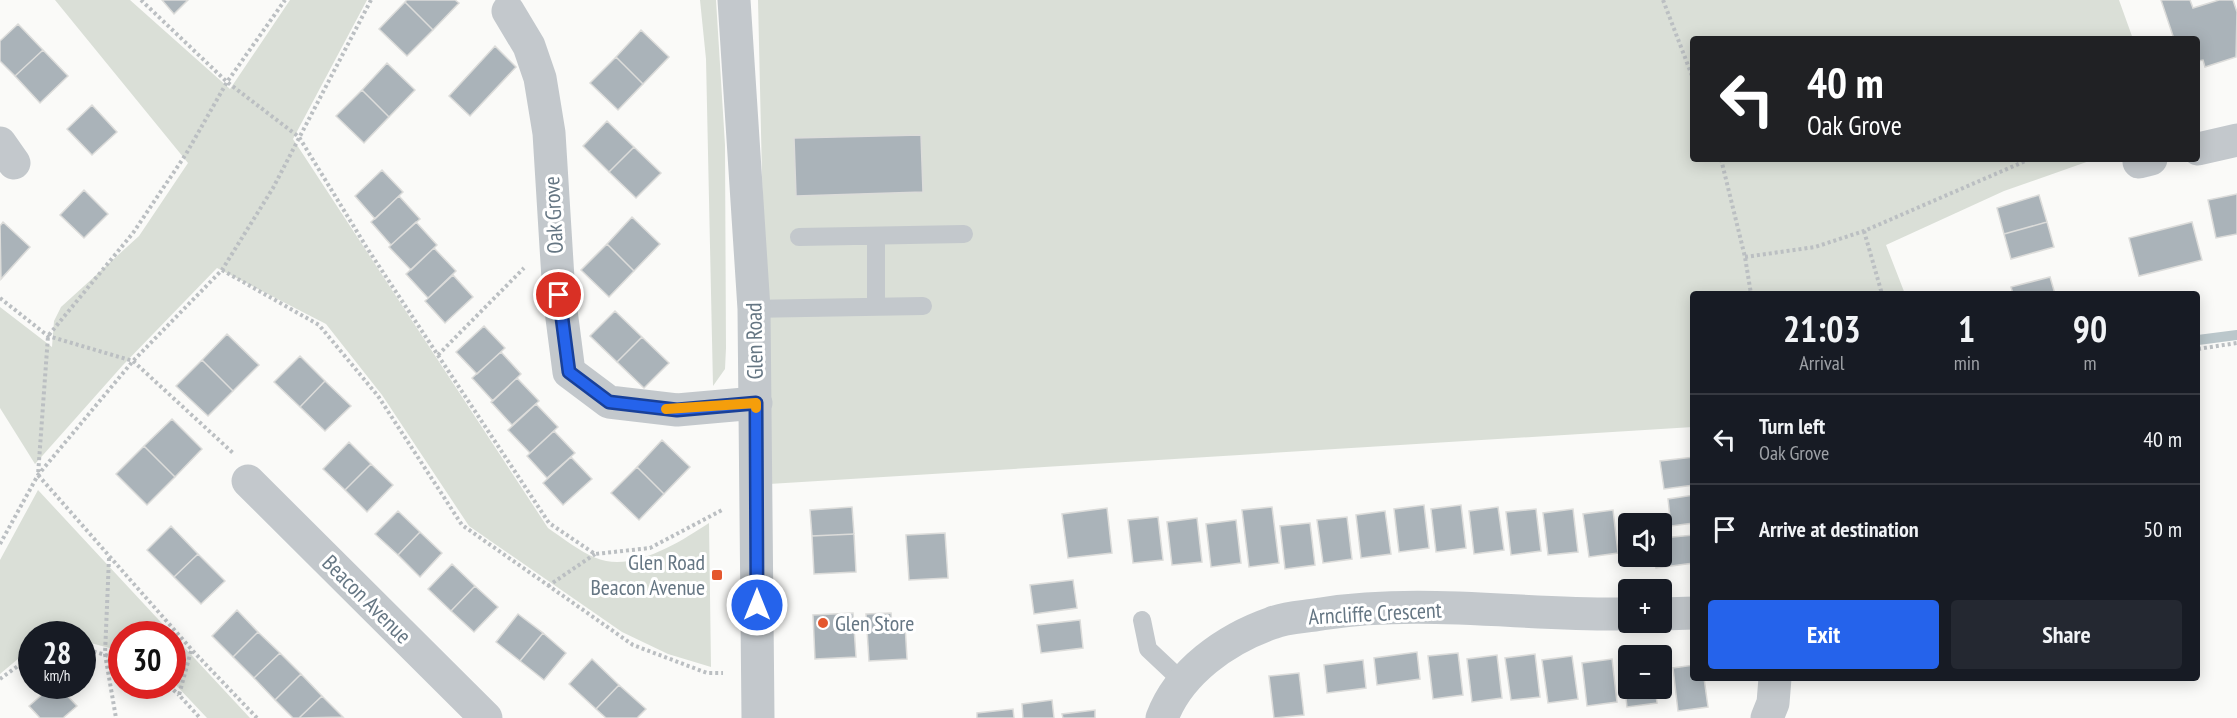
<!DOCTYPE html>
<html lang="en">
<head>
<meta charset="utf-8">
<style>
  body { margin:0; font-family:"PT Sans Narrow",sans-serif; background:#242831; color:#f1f3f6; height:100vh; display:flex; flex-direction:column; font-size:22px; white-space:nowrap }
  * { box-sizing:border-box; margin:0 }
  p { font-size:20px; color:#9ea1a6 }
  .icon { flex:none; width:33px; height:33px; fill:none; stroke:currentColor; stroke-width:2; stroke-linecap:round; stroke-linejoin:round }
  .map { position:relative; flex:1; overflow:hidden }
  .side { position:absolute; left:1690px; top:291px; width:510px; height:390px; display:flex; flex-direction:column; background:#171b24; border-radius:6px; box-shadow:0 3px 15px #0003 }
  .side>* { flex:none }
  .guide { position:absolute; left:1690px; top:36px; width:510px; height:126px; border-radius:6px; box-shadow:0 3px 15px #0003; background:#202124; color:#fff; overflow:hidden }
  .fabs { position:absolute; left:1618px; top:513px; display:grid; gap:12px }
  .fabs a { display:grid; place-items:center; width:54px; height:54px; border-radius:6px; background:#171b24; box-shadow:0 3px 15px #0003; font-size:30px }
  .speed { position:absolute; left:18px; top:621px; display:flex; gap:12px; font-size:30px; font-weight:700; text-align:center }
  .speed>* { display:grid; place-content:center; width:78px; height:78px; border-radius:50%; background:#171b24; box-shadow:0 3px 15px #0003; line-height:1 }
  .speed small { font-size:15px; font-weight:400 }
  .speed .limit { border:9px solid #d22; background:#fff; color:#111 }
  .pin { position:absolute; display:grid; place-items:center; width:51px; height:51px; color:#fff; margin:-26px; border:3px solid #fff; border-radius:50%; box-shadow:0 2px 6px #0007 }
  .me { position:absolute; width:66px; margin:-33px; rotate:0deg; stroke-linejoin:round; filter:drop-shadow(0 0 4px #0008) }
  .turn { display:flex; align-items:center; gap:21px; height:126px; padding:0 18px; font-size:27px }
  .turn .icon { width:78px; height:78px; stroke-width:2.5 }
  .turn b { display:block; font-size:42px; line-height:51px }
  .eta { display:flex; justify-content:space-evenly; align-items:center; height:102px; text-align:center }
  .eta b { font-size:36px; font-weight:800; line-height:42px }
  .primary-button { display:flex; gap:12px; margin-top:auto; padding:12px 18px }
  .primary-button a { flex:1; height:69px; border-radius:6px; background:#2563eb; color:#fff; font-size:24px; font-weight:800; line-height:69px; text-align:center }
  .primary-button a+a { background:#242831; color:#f1f3f6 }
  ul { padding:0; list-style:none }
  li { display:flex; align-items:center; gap:18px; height:90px; padding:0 18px; border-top:2px solid #363941 }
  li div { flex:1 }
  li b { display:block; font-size:22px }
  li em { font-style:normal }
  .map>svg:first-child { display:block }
  .green { fill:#dadfd7 }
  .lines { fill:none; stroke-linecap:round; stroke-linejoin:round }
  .stream { stroke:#bbc7cb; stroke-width:10 }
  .building { fill:#aab3b9; stroke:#dcdcda; stroke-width:1.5 }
  .path { stroke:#bbbfc2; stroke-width:4; stroke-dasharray:3 3; stroke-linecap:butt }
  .lane { stroke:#c3c8cc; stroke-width:18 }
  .street { stroke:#c3c8cc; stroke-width:33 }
  .route-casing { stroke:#184099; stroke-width:15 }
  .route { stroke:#2563eb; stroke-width:10 }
  .slow { stroke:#f59e0b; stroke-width:10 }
  .poi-dot { fill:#e4572e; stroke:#fff; stroke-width:2 }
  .labels { text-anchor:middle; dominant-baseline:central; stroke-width:6; stroke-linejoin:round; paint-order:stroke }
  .street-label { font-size:22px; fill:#657683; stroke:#fff }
  .poi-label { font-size:22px; fill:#657683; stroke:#fff; text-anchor:end }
</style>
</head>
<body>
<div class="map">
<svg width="2237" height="718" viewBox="0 0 2237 718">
  <rect width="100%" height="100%" fill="#fafaf8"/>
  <!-- green -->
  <path class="green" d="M55,0H130L230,89L290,0H367L293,139L548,528C564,539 579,551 596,558C632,573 680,542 709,523L711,667L668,654L622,632L469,526L382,395L326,324L217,268L123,365L35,464L0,408V307L52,347L54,321L61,307L139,236L188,163Z
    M700,0H716L725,145L726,348L725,369L713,386L706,59Z
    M758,0H2119L2133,39H1694V159H2095L2004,191L1886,245L1905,294H1694L1693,427L769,484Z
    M38,490L250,718H207L173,682L172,634H122L121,651L83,641L82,634H32L31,648L0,674V560Z"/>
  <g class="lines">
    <!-- stream -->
    <path class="stream" d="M2198,340L2237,335"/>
  </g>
  <!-- building -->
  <path class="building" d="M162,0H188L174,14Z
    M407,0H455L459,3L433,30L405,2Z
    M2161,0H2190L2193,8L2219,0H2233L2237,12L2236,57L2205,67L2203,60L2198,61V39H2174Z
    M405,2L433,30L407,56L379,29Z
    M18,24L43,50L15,76L0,61V41Z
    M641,30L669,57L643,84L616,57Z
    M495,46L516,67L470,116L449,96Z
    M43,50L68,76L40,103L15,76Z
    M616,57L643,84L618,110L590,83Z
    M387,63L415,90L389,117L362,90Z
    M362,90L389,117L364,143L336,116Z
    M92,105L117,132L92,155L67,129Z
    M607,121L634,147L609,172L583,146Z
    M921,135L923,192L796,196L794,138Z
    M634,147L661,173L636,198L609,172Z
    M382,170L403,192L375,219L355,196Z
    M84,190L108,214L84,238L60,215Z
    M2237,194V234L2216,238L2208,200Z
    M2039,195L2047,222L2004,234L1997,208Z
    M399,196L420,219L391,245L371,222Z
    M632,217L660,244L634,271L607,244Z
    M3,222L30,247L1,279L0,226Z
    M416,222L437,245L411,270L389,247Z
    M2047,222L2054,247L2011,259L2004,234Z
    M2192,222L2202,260L2139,276L2129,238Z
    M607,244L634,271L609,297L581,270Z
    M434,248L456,271L428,298L406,274Z
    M453,275L473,297L445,323L425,301Z
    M2050,277L2055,294H2013L2011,287Z
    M615,311L642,337L617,362L590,336Z
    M484,326L505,348L477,374L456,352Z
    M227,334L259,365L233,391L202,360Z
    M642,337L669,363L644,388L617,362Z
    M501,352L521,374L493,401L472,378Z
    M300,356L325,381L300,407L274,382Z
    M202,360L233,391L208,416L176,386Z
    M517,378L539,401L512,425L491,402Z
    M325,381L351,406L325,431L300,407Z
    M536,404L558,427L530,453L508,430Z
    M172,419L202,449L175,477L144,446Z
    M554,431L575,453L547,478L527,456Z
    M662,440L690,467L664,494L637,467Z
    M349,442L371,464L345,490L323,469Z
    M144,446L175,477L147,505L116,474Z
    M571,457L592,479L563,505L543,483Z
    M1694,457V485L1664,489L1660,461Z
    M371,464L393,485L367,512L345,490Z
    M637,467L664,494L639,520L611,493Z
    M1694,495V523L1671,526L1668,499Z
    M1424,505L1429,548L1399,552L1394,509Z
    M1461,505L1466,548L1436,552L1431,509Z
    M852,507L854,534L812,536L810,510Z
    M1272,507L1279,563L1249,567L1242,510Z
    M1498,507L1504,550L1474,554L1469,511Z
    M1107,508L1112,553L1068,558L1062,514Z
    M1536,509L1541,551L1511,555L1506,512Z
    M1573,509L1578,552L1548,555L1543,513Z
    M1613,510L1618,553L1589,557L1583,514Z
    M398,511L420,532L398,555L375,534Z
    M1385,511L1391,554L1361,558L1356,515Z
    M1158,517L1163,560L1133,563L1128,520Z
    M1347,517L1352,559L1323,563L1317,520Z
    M1197,518L1202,562L1172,565L1167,522Z
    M1236,520L1241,563L1211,567L1206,524Z
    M1310,523L1315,565L1285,569L1280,526Z
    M171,526L198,554L174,577L147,550Z
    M420,532L442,553L420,577L398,555Z
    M945,533L948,578L909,580L906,535Z
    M854,534L856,572L814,574L812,536Z
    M1694,535V563L1656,568L1655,556H1662V538Z
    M198,554L225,581L201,604L174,577Z
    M452,564L475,586L451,611L428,589Z
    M1073,580L1077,608L1034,614L1030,585Z
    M475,586L498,607L474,632L451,611Z
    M237,610L258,632L233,657L212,636Z
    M853,613L856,657L815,659L813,615Z
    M891,613L892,624H905L907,659L869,661L866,614Z
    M518,614L543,633L520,661L496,642Z
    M1080,620L1083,648L1041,653L1037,625Z
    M258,632L280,653L254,678L233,657Z
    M543,633L566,653L544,680L520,661Z
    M1417,652L1420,679L1377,685L1374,658Z
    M280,653L301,674L275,700L254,678Z
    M1458,653L1463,695L1433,699L1428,656Z
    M1535,654L1540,697L1511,700L1505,658Z
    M1497,655L1502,698L1472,702L1467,659Z
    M1572,656L1578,699L1548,703L1542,660Z
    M592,659L619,685L596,709L569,684Z
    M1612,659L1617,702L1587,706L1582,663Z
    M1363,660L1366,688L1327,693L1324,665Z
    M1629,663V688H1655L1657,703L1627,707L1622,664Z
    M1694,665V678H1704L1708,707L1678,711L1673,668Z
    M1299,673L1304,715L1274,718L1269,676Z
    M301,674L322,696L299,718H293L275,700Z
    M619,685L646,709L637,718H606L596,709Z
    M52,686H58L77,706L63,718H40L29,706Z
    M322,696L343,717L299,718Z
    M1052,700L1054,718H1023L1022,704Z
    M1013,709L1014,718H977V713Z
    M1095,710V718H1063L1062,714Z"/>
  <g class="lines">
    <!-- path -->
    <path class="path" d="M141,0L227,82L299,137L367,248L549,523L595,554L650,548L724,509
      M1663,0L1694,81
      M1721,159L1745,257L1751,294
      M1864,231L1882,294
      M1745,257L1815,247L1864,231L2030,159
      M222,270L319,325L378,396L462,525L633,645L707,673H723
      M0,298L48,336L133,361L233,453
      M2198,349L2237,343
      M438,355L524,268
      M0,544L38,475L133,361L222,270L273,188L371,0
      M109,558L105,654L116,718
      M548,586L595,554
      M82,648L122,660
      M191,651L179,695L200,718
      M0,679L32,656
      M169,686L179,695
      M257,718L192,650L38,475L48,336L133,233L186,154L227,82L285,0"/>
    <!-- lane -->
    <path class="lane" d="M799,237L964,234
      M876,306V236
      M754,309L923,306
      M1142,620L1148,649L1182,681"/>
    <!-- street -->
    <path class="street" d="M734,0L754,309L758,718
      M508,11L529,46L540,78L549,133L559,295L569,372L609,402L677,410L756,403
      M0,143L14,163
      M2198,149L2237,140
      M2139,162L2151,159
      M248,481L486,718
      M1662,614L1694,613
      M1162,718C1179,672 1226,639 1272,623C1286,617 1305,617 1321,614C1423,598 1527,616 1629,614
      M1767,718L1773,703L1775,678"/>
  </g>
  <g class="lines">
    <!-- route casing -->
    <g class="route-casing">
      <path id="route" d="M559,295L569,372L609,402L677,410L756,403L757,605"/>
    </g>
    <!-- route -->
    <use href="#route" class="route"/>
    <!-- slow -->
    <path class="slow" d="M666,409L756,403V408"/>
  </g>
  <!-- markers -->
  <g class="poi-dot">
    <rect x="711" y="569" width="12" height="12" rx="3"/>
    <circle cx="823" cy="623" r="6"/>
  </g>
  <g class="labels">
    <!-- street labels -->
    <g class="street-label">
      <text transform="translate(553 215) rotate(-93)">Oak Grove</text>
      <text transform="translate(754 341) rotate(-91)">Glen Road</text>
      <text transform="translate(367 599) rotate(45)">Beacon Avenue</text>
      <text transform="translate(1375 613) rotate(-3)">Arncliffe Crescent</text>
    </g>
    <!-- poi labels -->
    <g class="poi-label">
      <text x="705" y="562">Glen Road<tspan x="705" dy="25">Beacon Avenue</tspan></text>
      <text x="835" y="623" text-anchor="start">Glen Store</text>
    </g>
  </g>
</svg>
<div class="fabs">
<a><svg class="icon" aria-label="sound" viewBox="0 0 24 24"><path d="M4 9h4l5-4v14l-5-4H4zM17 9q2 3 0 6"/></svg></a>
<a>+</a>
<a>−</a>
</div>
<div class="speed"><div>28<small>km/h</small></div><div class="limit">30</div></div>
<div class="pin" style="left:559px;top:295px;background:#d93025"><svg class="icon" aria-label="arrive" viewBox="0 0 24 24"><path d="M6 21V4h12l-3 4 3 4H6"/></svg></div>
<svg class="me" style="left:757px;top:605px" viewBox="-20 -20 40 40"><circle r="17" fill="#2563eb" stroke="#fff" stroke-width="3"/><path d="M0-11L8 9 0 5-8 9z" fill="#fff"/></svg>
<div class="guide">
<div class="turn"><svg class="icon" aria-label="left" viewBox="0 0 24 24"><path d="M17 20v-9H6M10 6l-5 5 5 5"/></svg><div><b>40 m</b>Oak Grove</div></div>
</div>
<section class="side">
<div class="eta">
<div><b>21:03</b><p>Arrival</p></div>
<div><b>1</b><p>min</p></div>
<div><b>90</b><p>m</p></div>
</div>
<ul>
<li><svg class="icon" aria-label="left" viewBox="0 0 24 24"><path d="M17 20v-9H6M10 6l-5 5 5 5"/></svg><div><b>Turn left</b><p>Oak Grove</p></div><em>40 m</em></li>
<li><svg class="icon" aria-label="arrive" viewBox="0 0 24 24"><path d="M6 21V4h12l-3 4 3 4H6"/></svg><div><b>Arrive at destination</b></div><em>50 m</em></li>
</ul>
<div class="primary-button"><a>Exit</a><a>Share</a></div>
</section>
</div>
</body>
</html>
